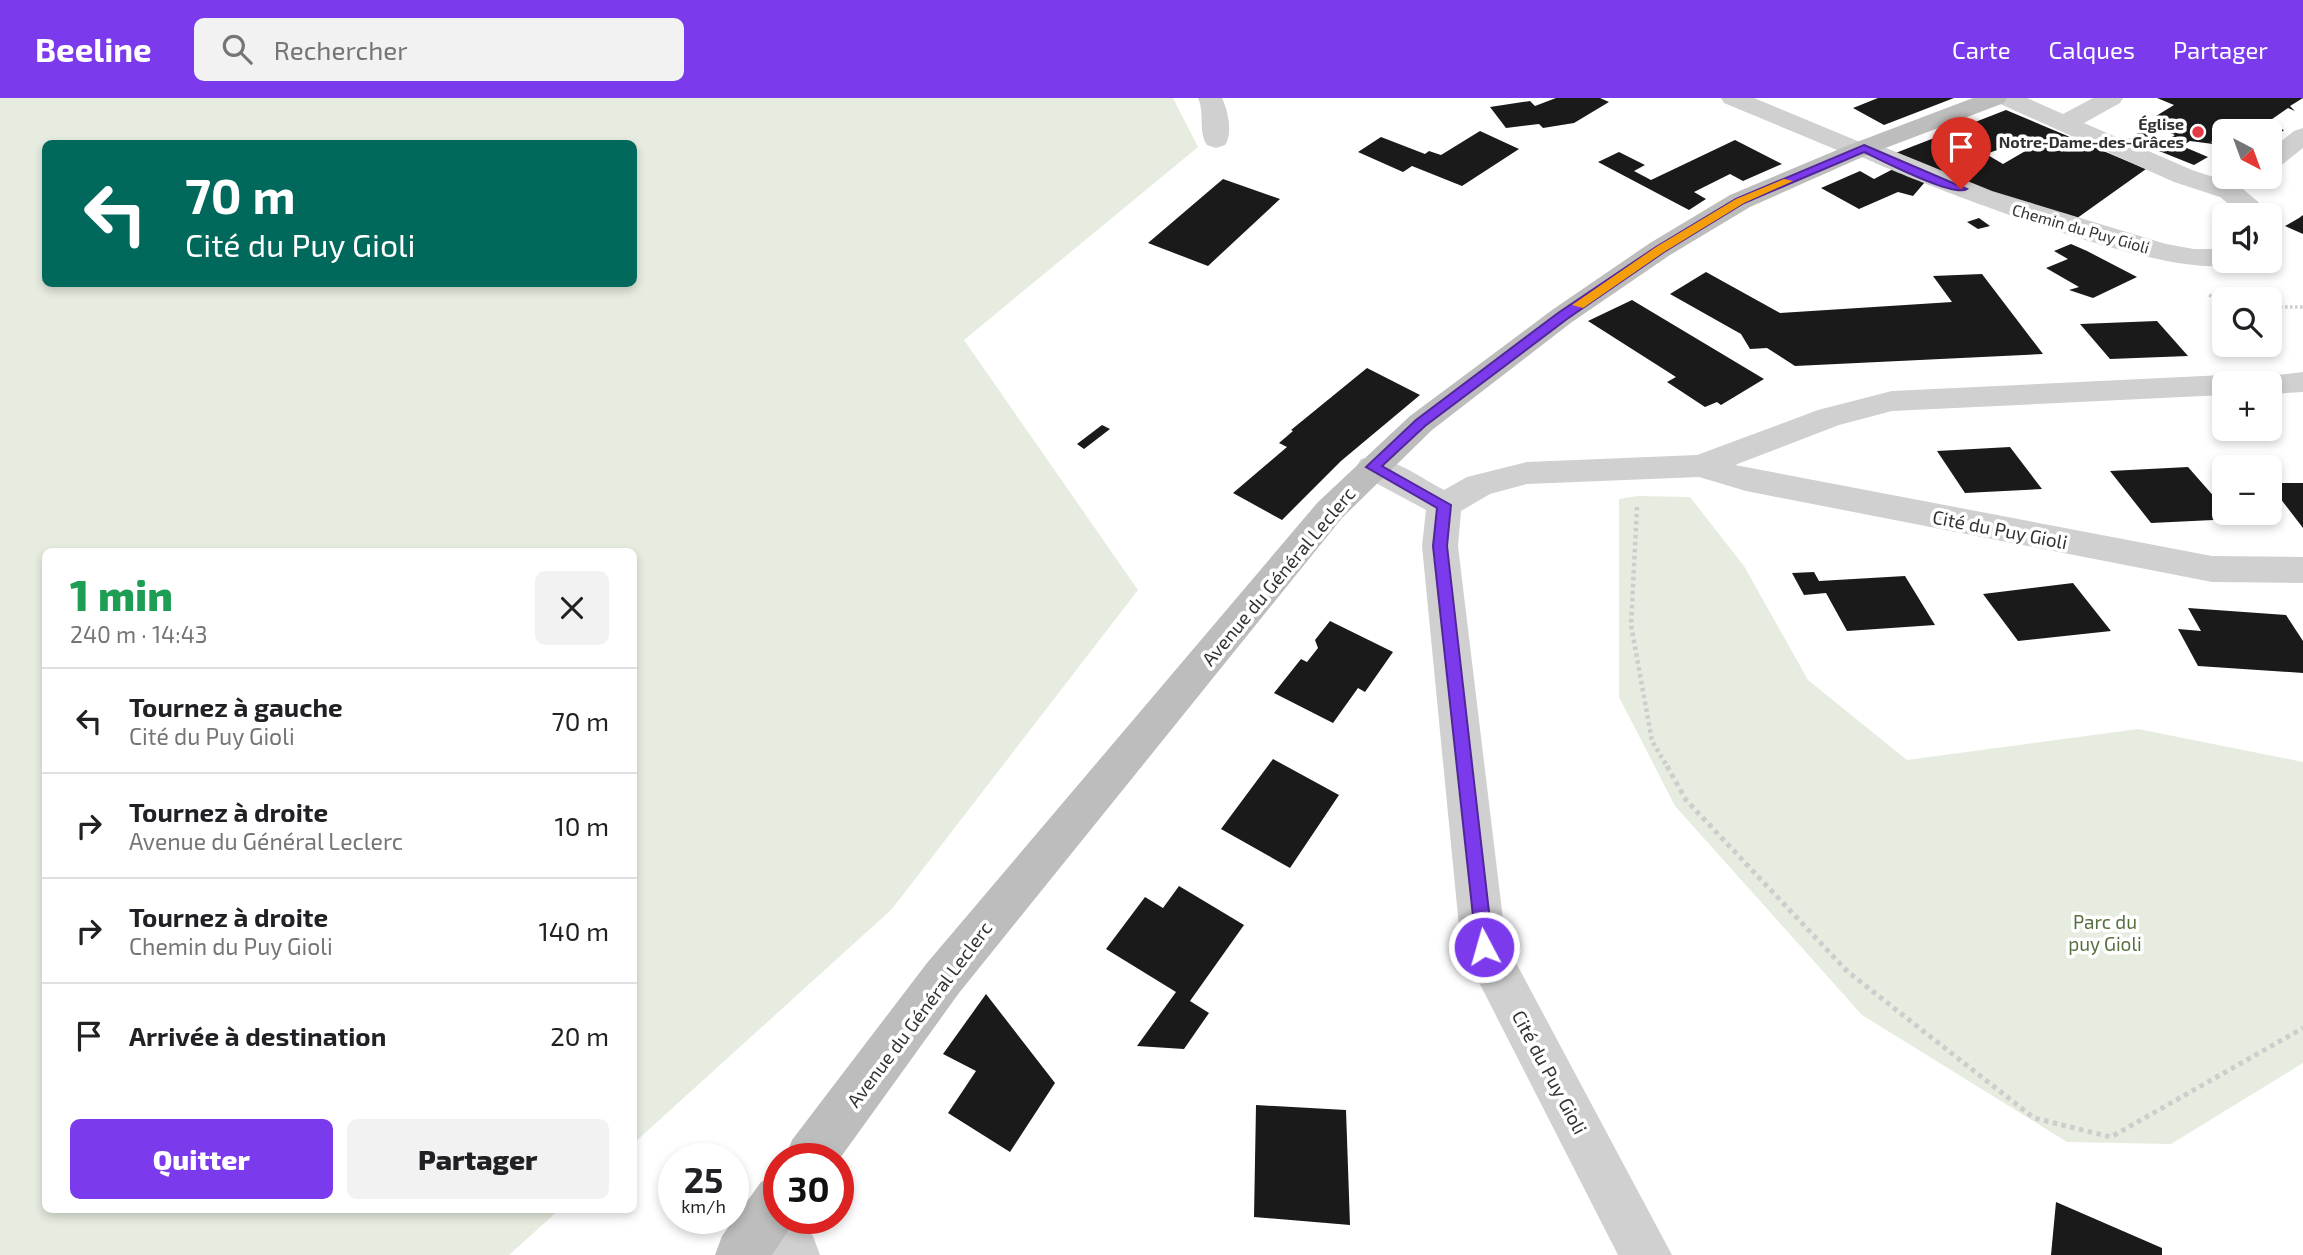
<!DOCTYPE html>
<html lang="fr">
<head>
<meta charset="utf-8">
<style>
  body { margin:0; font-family:"Exo 2",sans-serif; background:#f2f2f2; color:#202124; height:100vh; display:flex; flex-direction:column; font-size:26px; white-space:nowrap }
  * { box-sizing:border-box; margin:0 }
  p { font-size:23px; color:#757577 }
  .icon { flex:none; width:38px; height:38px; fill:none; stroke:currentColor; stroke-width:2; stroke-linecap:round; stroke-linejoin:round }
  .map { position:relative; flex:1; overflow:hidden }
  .panel { position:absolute; left:42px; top:450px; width:595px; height:665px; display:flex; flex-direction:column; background:#fff; border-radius:10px; box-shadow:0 4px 10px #0003 }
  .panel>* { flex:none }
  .hud { position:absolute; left:42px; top:42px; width:595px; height:147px; border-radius:10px; box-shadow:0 4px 10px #0003; background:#00695c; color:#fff; overflow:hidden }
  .needle { width:46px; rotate:139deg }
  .controls { position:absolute; left:2212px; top:21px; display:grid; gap:14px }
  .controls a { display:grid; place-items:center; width:70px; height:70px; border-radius:10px; background:#fff; box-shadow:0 4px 10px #0003; font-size:35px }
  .speed { position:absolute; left:658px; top:1045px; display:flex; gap:14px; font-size:35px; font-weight:700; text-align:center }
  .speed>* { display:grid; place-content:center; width:91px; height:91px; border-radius:50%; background:#fff; box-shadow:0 4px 10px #0003; line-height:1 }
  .speed small { font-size:18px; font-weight:400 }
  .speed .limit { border:10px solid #d22; background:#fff; color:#111 }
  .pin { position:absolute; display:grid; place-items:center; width:60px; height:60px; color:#fff; margin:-72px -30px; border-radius:50% 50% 50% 0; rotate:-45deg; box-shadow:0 0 7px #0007 }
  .pin .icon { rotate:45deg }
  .me { position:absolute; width:77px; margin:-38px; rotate:354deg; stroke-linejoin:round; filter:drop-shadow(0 0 5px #0008) }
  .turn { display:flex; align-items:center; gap:24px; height:147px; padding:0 28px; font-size:32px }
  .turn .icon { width:91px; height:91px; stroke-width:2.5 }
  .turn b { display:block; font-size:49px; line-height:60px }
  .round { display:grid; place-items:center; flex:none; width:74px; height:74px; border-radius:10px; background:#f2f2f2 }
  .head { display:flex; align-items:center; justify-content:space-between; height:119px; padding:0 28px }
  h1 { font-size:42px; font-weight:800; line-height:52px; color:#1e9e55 }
  .action { display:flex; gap:14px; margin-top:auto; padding:14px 28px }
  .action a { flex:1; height:80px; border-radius:10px; background:#7c3aed; color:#fff; font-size:28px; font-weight:800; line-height:80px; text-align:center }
  .action a+a { background:#f2f2f2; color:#202124 }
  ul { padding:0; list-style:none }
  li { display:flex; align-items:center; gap:21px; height:105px; padding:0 28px; border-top:2px solid #e0e0e0 }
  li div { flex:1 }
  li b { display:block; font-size:26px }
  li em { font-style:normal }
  header { display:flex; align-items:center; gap:42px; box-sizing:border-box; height:98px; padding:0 35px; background:#7c3aed; color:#fff }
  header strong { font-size:33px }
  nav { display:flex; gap:38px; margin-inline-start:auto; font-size:24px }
  .search { width:490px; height:63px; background:#f2f2f2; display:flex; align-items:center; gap:18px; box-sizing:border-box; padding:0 24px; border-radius:10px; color:#757577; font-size:26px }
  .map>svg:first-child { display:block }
  .green { fill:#e6ecdf; fill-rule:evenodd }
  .building { fill:#1a1a1a; fill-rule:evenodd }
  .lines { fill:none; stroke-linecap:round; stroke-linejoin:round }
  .path-far2 { stroke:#cdcdcd; stroke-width:3.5; stroke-dasharray:2.5 2.5; stroke-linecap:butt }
  .path-far1 { stroke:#cdcdcd; stroke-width:4.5; stroke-dasharray:3.5 3.5; stroke-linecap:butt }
  .path { stroke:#cdcdcd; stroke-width:5; stroke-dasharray:4.5 4.5; stroke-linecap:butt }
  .street { fill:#d0d0d0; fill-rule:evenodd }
  .secondary { fill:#bdbdbd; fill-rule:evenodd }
  .route { fill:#7c3aed; stroke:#51269a; stroke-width:2 }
  .slow { fill:#f59e0b }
  .poi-dot { fill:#e63946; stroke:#fff; stroke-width:2.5 }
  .labels { text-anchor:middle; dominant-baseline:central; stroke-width:7; stroke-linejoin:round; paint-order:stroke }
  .far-poi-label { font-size:16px; font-weight:bold; fill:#333; stroke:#fff; text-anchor:end }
  .far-street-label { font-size:16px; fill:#333; stroke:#fff }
  .street-label { font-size:19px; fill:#333; stroke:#fff }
  .park-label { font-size:19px; fill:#56703f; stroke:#fff }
</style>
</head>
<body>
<header>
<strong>Beeline</strong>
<div class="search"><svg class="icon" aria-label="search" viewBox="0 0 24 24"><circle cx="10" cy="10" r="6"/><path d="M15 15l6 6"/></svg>Rechercher</div>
<nav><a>Carte</a><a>Calques</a><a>Partager</a></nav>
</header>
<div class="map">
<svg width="2303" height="1157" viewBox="0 0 2303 1157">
  <rect width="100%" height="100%" fill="#fff"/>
  <!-- green -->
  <path class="green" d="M0,0H1173L1198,49L964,242L1138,492L892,811L634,1045V453H46V1111H560L509,1157H0ZM46,46H634V186H46Z
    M1637,398L1690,399L1744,468L1808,582L1907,662L2138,631L2303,664V965L2171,1046L2067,1044L1862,917L1675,708L1619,599V401Z"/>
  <!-- building -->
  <path class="building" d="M1556,0H1600L1609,4L1574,25L1543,30L1539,26L1506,30L1490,9L1530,3L1535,8Z
    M1878,0H1954L1884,27L1853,10Z
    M2157,0H2303L2290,8L2295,13L2288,10L2265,26L2284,32L2270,43V33H2224V47L2213,43L2211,44L2213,46L2190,43L2182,48L2208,59L2194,67L2129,41L2143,32L2166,42L2175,37L2170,35L2167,24L2156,18L2174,7Z
    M2006,12L2146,71L2073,123L1959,84L1893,56ZM2022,43L2034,48L2003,66L1986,56Z
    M1480,33L1519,51L1462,88L1412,68L1403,74L1358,54L1381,39L1425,56L1429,53L1441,57Z
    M1735,42L1782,66L1743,83L1730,76L1694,94L1706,101L1689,112L1598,64L1619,54L1645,67L1634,73L1651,82Z
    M1895,70L1925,84L1913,98L1898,94L1859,111L1821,90L1860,73L1874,81Z
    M1223,81L1280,101L1208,168L1148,145Z
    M2303,117V136L2285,128L2299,120Z
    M1979,120L1990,128L1978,131L1967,124Z
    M2071,146L2087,153L2137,179L2093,200L2069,192L2079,189L2046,170L2068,161L2054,153Z
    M1706,174L1780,215L1952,204L1933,178L1982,176L2043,256L1795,268L1767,250L1750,251L1741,236L1670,196Z
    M1632,202L1764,281L1721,307L1717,304L1705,309L1667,284L1676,279L1588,223Z
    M2157,223L2188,258L2110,261L2080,226Z
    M1367,270L1420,297L1341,363L1282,422L1233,395L1287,349L1279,345L1293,333L1291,332Z
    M1102,327L1110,331L1084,351L1077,346Z
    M2010,349L2042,391L1965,395L1937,353Z
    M2188,369L2224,410V415H2228L2234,421L2151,425L2110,373Z
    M2270,385H2303V430L2270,387Z
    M1814,474L1819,483L1905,478L1935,527L1847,533L1826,495L1804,497L1792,475Z
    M2073,485L2111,533L2018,543L1983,496Z
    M2188,510L2286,517L2303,543V575L2198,568L2178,531L2201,533Z
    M1330,523L1393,554L1365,594L1358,590L1333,625L1274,595L1301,561L1307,564L1318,550L1315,542Z
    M1273,661L1339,697L1290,770L1221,731Z
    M1179,788L1244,827L1190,903L1209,915L1184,951L1137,948L1176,894L1106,851L1145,799L1163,810Z
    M986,896L1055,985L1010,1054L948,1015L976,973L943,956Z
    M1256,1007L1346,1012L1350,1127L1254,1119Z
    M2056,1104L2162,1150V1157H2051Z"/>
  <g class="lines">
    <!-- path-far2 -->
    <path class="path-far2" d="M2209,197L2224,204
      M2270,209H2303"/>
    <!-- path-far1 -->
    <path class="path-far1" d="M1637,409L1631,527L1652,643L1668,670"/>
    <!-- path -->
    <path class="path" d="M1667,668L1686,702L1848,874L2034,1020L2111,1039L2303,930"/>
    <!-- street -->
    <path class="street" d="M1198,0H1222C1228,12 1233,36 1225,47L1216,50L1207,47C1198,34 1205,15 1198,0Z
      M1721,0H1754L1860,44L1874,45L1992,93L2166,146L2194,151H2224V163H2236C2193,193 1915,84 1862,59L1849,57L1724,5Z
      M1995,0H2027L2063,16L2093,0H2123L2120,5L2084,25L2192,72L2238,87L2274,117L2270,123V117H2243L2220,99L2174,84L1998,5Z
      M2303,30V50L2279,69L2270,72V52L2294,33Z
      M2303,274V294L2270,296V285H2255L2259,279Z
      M2224,277L2235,280L2239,285H2224V297L1892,313L1839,327L1735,367L2212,458L2303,459V485L2212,484L1746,393L1699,379L1527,386L1490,396L1461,413L1458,448L1506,846L1672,1157H1618L1461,849L1422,448L1426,412L1361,377L1356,369L1361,361C1388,354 1420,380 1444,392L1467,379L1527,364L1697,357L1818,312L1892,293Z
      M765,1094L779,1100V1120H798L813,1138L820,1157H761L747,1138L739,1120L747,1102Z"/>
    <!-- secondary -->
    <path class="secondary" d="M1973,0H2007L2004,5L1867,57L1750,109L1670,157L1572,224L1432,332L1342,420L959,895L838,1063V1060H785L792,1042L927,865L1318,404L1410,318L1552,212L1650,145L1730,97L1849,47Z
      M779,1076V1120H797L772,1157H715L722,1138L761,1084Z"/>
  </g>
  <!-- route -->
  <path class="route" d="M1864,47L1967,91C1954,100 1881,62 1864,54L1744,105L1664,154L1567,221L1425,328L1382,368L1451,407L1447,448L1493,849L1491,855L1484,858L1477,855L1433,448L1437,410L1366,369L1416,322L1558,215L1656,149L1736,101Z"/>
  <!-- slow -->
  <path class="slow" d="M1784,81L1793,83L1744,105L1664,154L1583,210L1572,207L1656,149L1736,101Z"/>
  <!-- markers -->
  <circle class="poi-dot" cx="2198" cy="34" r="7"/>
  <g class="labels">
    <!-- far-poi labels -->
    <g class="far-poi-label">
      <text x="2184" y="25">Église<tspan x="2184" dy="18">Notre-Dame-des-Grâces</tspan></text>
    </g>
    <!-- far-street labels -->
    <g class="far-street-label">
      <text transform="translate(2081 130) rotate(16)">Chemin du Puy Gioli</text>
    </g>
    <!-- street labels -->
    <g class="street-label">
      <text transform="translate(2000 431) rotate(11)">Cité du Puy Gioli</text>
      <text transform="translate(1278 478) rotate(-50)">Avenue du Général Leclerc</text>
      <text transform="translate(919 916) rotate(-53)">Avenue du Général Leclerc</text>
      <text transform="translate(1550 974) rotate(62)">Cité du Puy Gioli</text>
    </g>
    <!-- park labels -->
    <g class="park-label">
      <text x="2105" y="823">Parc du<tspan x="2105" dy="22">puy Gioli</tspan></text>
    </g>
  </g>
</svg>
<div class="controls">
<a><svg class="needle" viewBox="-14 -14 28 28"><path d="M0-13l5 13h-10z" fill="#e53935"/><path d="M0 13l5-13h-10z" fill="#757577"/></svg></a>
<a><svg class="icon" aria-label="sound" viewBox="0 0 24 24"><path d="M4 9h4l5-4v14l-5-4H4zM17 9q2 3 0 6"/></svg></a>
<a><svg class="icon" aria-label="search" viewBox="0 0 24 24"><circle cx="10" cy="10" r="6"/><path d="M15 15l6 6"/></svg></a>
<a>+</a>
<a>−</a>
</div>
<div class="speed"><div>25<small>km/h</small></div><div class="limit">30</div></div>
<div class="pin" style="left:1961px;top:91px;background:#d93025"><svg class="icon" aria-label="arrive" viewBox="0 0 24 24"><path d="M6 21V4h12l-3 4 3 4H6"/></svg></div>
<svg class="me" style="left:1484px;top:849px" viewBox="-20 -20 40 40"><circle r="17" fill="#7c3aed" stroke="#fff" stroke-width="3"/><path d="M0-11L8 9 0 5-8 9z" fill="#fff"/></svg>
<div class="hud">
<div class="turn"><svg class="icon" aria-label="left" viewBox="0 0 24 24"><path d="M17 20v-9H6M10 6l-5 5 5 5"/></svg><div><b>70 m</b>Cité du Puy Gioli</div></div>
</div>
<section class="panel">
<div class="head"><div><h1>1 min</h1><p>240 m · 14:43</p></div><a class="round"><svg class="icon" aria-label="close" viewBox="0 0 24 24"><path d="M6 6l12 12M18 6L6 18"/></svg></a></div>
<ul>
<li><svg class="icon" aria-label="left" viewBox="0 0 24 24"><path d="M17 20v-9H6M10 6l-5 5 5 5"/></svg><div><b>Tournez à gauche</b><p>Cité du Puy Gioli</p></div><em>70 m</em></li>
<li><svg class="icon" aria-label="right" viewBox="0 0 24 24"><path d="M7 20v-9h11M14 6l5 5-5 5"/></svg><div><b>Tournez à droite</b><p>Avenue du Général Leclerc</p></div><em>10 m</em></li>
<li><svg class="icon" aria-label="right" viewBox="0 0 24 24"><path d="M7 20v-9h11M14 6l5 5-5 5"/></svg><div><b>Tournez à droite</b><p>Chemin du Puy Gioli</p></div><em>140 m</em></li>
<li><svg class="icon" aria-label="arrive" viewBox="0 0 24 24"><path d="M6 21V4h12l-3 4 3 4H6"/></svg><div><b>Arrivée à destination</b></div><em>20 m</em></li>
</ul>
<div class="action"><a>Quitter</a><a>Partager</a></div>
</section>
</div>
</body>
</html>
